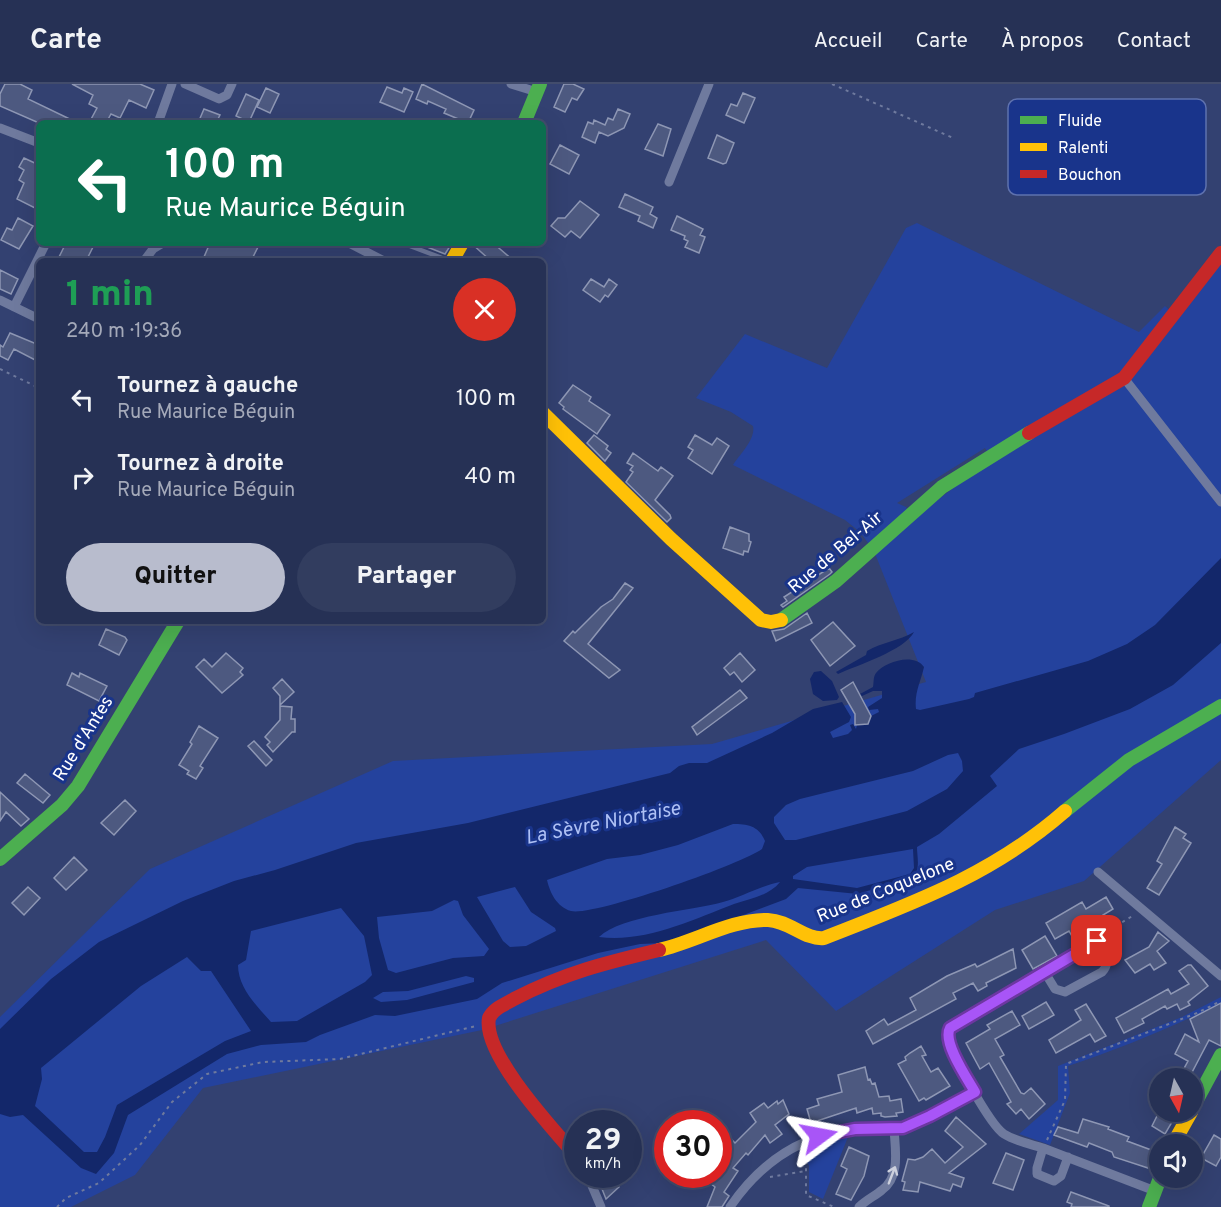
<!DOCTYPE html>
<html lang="fr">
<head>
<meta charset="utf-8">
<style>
  body { margin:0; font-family:Overpass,sans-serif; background:#323d5f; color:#f1f3f6; height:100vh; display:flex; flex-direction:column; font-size:22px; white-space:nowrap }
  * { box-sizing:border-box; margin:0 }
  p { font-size:20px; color:#a4a9b9 }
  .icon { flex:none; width:33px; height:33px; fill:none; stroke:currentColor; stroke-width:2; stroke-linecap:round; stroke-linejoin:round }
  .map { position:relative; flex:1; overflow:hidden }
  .side { position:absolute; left:36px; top:174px; width:510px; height:366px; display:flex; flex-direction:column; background:#263155; border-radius:9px; box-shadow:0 6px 24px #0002,0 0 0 2px #424c6c }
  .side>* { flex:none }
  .guide { position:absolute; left:36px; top:36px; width:510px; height:126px; border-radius:9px; box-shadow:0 6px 24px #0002,0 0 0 2px #424c6c; background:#0b6e4f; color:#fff; overflow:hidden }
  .needle { width:39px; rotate:172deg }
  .controls { position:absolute; left:1149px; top:984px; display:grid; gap:12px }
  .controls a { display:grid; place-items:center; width:54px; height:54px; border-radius:50%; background:#263155; box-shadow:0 6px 24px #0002,0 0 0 2px #424c6c; font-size:30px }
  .speed { position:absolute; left:564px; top:1026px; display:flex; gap:12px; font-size:30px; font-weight:700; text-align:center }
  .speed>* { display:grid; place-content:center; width:78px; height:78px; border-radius:50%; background:#263155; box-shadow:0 6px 24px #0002,0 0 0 2px #424c6c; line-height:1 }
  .speed small { font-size:15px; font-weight:400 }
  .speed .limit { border:9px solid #d22; background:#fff; color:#111 }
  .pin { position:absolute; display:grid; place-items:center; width:51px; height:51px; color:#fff; margin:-26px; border-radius:12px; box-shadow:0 3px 9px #0006 }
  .me { position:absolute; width:66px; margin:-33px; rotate:77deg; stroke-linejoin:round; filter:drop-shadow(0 0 4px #0008) }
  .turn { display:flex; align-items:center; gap:21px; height:126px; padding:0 30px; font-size:27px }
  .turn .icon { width:78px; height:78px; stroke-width:2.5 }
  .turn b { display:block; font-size:42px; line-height:51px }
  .round { display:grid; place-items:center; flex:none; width:63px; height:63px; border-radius:32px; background:#323d5f }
  .head { display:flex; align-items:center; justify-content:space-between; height:102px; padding:0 30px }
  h1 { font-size:36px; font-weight:800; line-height:45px; color:#1e9e55 }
  .cta { display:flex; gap:12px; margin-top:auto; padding:12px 30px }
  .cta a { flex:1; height:69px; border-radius:36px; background:#b8bccd; color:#111; font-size:24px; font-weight:800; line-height:69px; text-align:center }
  .cta a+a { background:#323d5f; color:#f1f3f6 }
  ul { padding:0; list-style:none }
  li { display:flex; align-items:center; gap:18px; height:78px; padding:0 30px }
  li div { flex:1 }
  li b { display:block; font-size:22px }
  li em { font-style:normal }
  header { display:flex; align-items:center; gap:36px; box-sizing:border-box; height:84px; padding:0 30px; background:#263155; border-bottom:2px solid #424c6c }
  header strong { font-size:28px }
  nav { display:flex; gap:33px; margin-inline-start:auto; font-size:21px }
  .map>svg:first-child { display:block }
  .green { fill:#24429d; fill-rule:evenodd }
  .water { fill:#13276a; fill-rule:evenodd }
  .building { fill:#4d5980; stroke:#8e97b4; stroke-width:1.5 }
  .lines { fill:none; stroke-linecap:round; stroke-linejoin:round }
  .path { stroke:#6f7a9e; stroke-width:2; stroke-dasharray:3 4.5; stroke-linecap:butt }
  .lane { stroke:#6f7a9e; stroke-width:4.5 }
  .street { stroke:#6f7a9e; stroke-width:9 }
  .fast { stroke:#4caf50; stroke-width:14 }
  .slow { stroke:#ffc107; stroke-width:14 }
  .jam { stroke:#c62828; stroke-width:14 }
  .oneway { stroke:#cdd0dd }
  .route-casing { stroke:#6d37a1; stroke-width:15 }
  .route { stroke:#a855f7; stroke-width:10 }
  .labels { text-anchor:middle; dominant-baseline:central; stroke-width:6; stroke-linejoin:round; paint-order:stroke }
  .street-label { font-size:18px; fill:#fff; stroke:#19348b }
  .water-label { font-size:20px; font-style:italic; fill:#afc1f5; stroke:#19348b }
  .key { fill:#19348b; stroke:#5e71ae; stroke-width:1.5 }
  .key-label { font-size:16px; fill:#fff }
</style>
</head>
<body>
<header>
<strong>Carte</strong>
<nav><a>Accueil</a><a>Carte</a><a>À propos</a><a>Contact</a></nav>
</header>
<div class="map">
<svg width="1221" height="1123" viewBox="0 0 1221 1123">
  <rect width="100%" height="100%" fill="#334171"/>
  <!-- green -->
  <path class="green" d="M917,139L1139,248L1165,222L1177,233L1221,175V676L1084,797L995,826L836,927L766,856L482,946L203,1004L135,1091L71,1123H0V933L150,785L393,677L712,660L926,598L874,467L860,448L845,436L733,381C740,370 756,355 753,342L731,328L696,314L745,250L827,284L906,144ZM985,364L992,375L912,435L906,423L897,419Z
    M1221,913V919C1171,944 1121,964 1068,982L1070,1009L1050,1061L1019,1050L1058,1016V982L1182,933Z
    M848,1053L823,1115L809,1108V1082L802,1066L833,1054Z"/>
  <!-- water -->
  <path class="water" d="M1221,474V559L1173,601L1130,625L1064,650L1019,665L990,692L997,702L939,750L917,763C917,773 921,787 912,793L858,810L798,804L786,815L693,850L665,859L640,860L598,869L502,899L477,915L395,932L375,931L320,951L306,958L261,961L227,970L128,1031L114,1069L96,1090L81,1084L23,1031L10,1033L0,1030V945L51,895L99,858L183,817L234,797L275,786L356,759L468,739L670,689L679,682L689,679H707L772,649L813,625L842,618L851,633L849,638L830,648L833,654L848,650L852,646L850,641L853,640L856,645L857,641L868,640L871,632L879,628L878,625L869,626L868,623L882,614V607H873L862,612L860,610L873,603C874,598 873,593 876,589C884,578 914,568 924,583C921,597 914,609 916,625L920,626L969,615L974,613L975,609L1088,577L1127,560L1155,541ZM958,669L962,677L963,687L947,705L907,727L796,756H785L774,739V733L786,721L800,715L913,687L948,671ZM733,740C748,740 759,742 765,757L762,765C742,780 592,833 571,827C557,823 550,809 547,796L607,775L640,771L678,761ZM913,765L914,784L910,790L857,804L793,795V792L807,783ZM780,798C769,812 749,815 734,820C692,836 645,859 599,853C623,831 690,827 723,818C742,813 760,802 780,798ZM515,803L531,828L555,844L556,847L526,862L510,863L503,857L477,813ZM454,816L458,817L463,831L489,865L484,872L453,874L396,889L388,886L379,854L377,833L432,827ZM341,824L364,852L372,891L365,898L297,937L271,938C257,922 238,904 238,881L246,876L251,847ZM187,873L201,887H211L251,947L225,957L117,1021L105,1053L97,1068H84L35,1022L42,995L41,984L141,902ZM466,892L474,894V898L407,916L381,918L373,914L383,908L408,907Z
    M914,548C905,566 858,581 838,590L836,588L866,571L867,567C882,558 899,557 914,548Z
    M821,587L832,597L839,613L837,616L823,617L813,610L810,595L814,588Z"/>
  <!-- building -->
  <path class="building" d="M5,0H20L32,6L28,15L78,39H39L0,22V10Z
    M72,0H140L154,6L146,24L129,16L120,34L111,30L106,39H89L97,24L89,20L93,11Z
    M422,0L474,26L468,39L444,29L446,25L428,17L427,20L416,15Z
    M564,0H573L584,5L577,16L572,14L565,28L554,23Z
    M387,3L402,9L404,4L413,8L404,28L380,18Z
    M266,4L279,10L270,29L257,23Z
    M743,9L755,14L744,39L726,31L731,20L737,22Z
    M246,10L259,16L249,38L236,32Z
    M204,25L220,31L216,39H198Z
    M618,25L630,30L624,44L608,52L599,48L595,59L582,53L588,38L593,40L594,36L605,41L608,34L613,36Z
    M658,40L671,45L663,72L645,65Z
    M717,51L734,59L726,79L723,80L708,74Z
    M560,61L579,71L569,90L550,80Z
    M24,74L39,81V126L17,115L24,99L19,96L24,86L19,83Z
    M625,110L653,123L650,130L657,134L653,144L638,137L640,132L619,123Z
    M580,117L599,131L580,154L571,147L565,153L551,142L558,134H565Z
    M677,132L703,145L700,151L705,153L699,169L685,163L688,157L684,155L685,152L671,146Z
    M18,134L33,142L19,165L1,156L7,144L12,146Z
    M66,159H95L86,177H57Z
    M210,159H260L251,177H212L204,173Z
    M417,159H452L445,170Z
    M471,159H493L514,177H491Z
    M0,186L18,195L11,210L0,205Z
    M591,195L604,203L609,195L617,201L608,213L605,211L600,218L583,206Z
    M10,249L39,261V278L14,265L8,276L0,272V261L3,263Z
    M573,301L591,313L589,317L610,331L597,350L563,325L564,323L559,319Z
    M594,351L608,362L606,365L611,369L605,377L587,359Z
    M695,351L712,361L717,354L729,362L712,390L688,374L693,366L688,363Z
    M633,369L658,387L661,383L673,392L655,416L670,431L671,434L667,438L626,398L633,388L630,386L633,382L627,379Z
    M730,443L749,450V457L751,458L748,468L744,467L743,471L723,464Z
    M829,484L832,488L830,490L783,523L781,521L787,517L784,513Z
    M625,499L633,504L588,560L620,586L609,594L564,557L573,547L575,549L601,523L613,515Z
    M807,529L812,539L776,557L772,547L784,545Z
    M833,538L855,562L830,582L811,556Z
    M106,545L125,553L127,556L119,571L99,561Z
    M226,569L243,584L240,588L243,591L222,609L196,583L204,575L212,583Z
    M740,569L755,586L742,598L734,588L730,591L724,584Z
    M72,589L79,593L80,589L107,602L99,617L67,601Z
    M282,595L294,608L280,621V612L273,604Z
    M853,598L871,632L868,640L855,641V630L841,606Z
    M740,606L747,614L697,651L692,643Z
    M280,622L292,623L291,635H295V648H292L273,668L267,661L270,658L265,653L280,636Z
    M199,642L218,654L200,682L203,684L196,695L187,690L189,687L179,681L192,660L190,658Z
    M254,657L272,676L266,682L248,662Z
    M25,690L50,711L43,719L17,699Z
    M0,708L29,735L21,742L6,728L0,737Z
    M125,716L136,727L114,751L101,739Z
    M1175,743L1186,750L1183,754L1191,759L1159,811L1147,804L1162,780L1157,777Z
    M74,773L87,786L66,806L54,794Z
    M28,803L40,814L24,831L12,819Z
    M1106,813L1113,825L1103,831L1109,841L1092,851L1088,845L1073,854L1069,847L1055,855L1046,839L1082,818L1086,825Z
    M1158,848L1169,857L1157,867L1166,879L1154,886L1150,880L1135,889L1125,876L1149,863Z
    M1045,852L1057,872L1033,885L1022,866Z
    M1013,865L1016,884L986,899L987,902L978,907L973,899L953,909L956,915L873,960L866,947L884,935L888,941L916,926L910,914L947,892L975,880L977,883Z
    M1188,881H1191L1208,902L1188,918L1190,921L1180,926L1177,920L1167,925L1165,922L1142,935L1144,939L1124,949L1116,934L1168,905L1171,910L1189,900L1179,887Z
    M1046,918L1054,931L1029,945L1022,932Z
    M1221,919V962L1209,956L1189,994L1181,990L1188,977L1175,970L1185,950L1199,958L1190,935Z
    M1086,920L1106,952L1095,958L1090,950L1056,969L1049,956L1081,936L1075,926Z
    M1012,927L1020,941L995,955L1004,971L1000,973L1021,1009L1024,1010L1031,1004L1045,1020L1029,1035L1021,1025L1016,1030L1007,1020L1011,1018L989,979L980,985L966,959L990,945L987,941Z
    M921,962L926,971L922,972L931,988L938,984L950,1002L926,1016L924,1014L919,1017L898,980L906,976L905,973L910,969Z
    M865,983L868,996L870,995L872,1000L875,999L879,1013L889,1012L890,1017L901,1015L903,1028L896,1029L897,1032L885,1033L881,1032V1029L873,1030L872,1024L857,1029L856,1024L811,1039L807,1025L819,1021L817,1015L842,1008L838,991Z
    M783,1016L789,1030L775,1041L782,1050L770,1059L765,1051L748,1071L746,1069L733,1084L738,1087L724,1108L729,1112L722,1123H707L715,1103L698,1090H718V1059L723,1054L729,1058L732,1056L735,1059L756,1038L750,1029L764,1019L768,1024L777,1017L778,1020Z
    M1158,1030L1172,1038L1165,1050L1152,1042Z
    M956,1033L986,1060L949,1089L964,1094L961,1103L953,1100L950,1107L920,1098L918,1108L903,1106L905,1098L902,1097L908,1075L915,1076L923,1073L932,1065L945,1079L963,1063L945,1047Z
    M1083,1035L1109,1043L1108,1045L1129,1053L1127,1057L1154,1067L1148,1084L1114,1073L1112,1068L1089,1059L1087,1063L1054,1051L1058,1043L1078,1049Z
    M1214,1051L1221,1055V1073L1216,1082L1201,1074Z
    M849,1063L869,1072L864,1092L851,1116L836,1110L847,1085L841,1082Z
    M1006,1069L1024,1076L1013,1106L993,1099Z
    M602,1090H607L619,1103L606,1115L598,1095Z
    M1071,1108L1109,1122V1123H1071L1072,1120L1067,1118Z"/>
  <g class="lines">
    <!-- path -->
    <path class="path" d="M832,0L953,54
      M0,285L39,304
      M1103,850L1134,831
      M1047,1056L1065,1016L1066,980L1197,929L1221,917
      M801,1070L806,1084V1111L834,1123
      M770,1093L806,1087
      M57,1123L66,1114L99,1099L140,1061L172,1018L207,990L263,978L340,975L476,942"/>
    <!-- lane -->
    <path class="lane" d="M402,159L450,177"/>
    <!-- street -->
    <path class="street" d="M185,0L219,15L227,11L232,0
      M511,0L537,8
      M158,39L172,0
      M0,44L39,59
      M669,98L709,0
      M349,159L384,177
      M144,177L153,165L163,159
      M0,216L39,235
      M14,223L46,159
      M1124,294L1221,418
      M1098,788L1221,892
      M1043,1064C1030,1060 1015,1057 1004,1050C990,1041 951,970 947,953L950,944L955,940L1097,857C1103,868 1112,878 1102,888L1065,908L1055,905L1044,887
      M1068,1073L1061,1092L1054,1097L1037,1090V1084L1043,1064L1150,1105L1155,1106
      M587,1090L601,1123
      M730,1123C760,1079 801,1051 854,1045C871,1043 889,1047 905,1043C929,1036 952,1020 975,1008
      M859,1123C866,1116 875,1112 882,1106C901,1092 895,1065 894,1044"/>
    <!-- fast -->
    <path class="fast" d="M524,39L540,0
      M781,536L836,497L942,403L1029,349
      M1065,727L1129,676L1221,622
      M0,775L62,721L78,702L178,537
      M1192,1025L1221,971
      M1149,1123L1160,1094"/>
    <!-- slow -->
    <path class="slow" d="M452,177L462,159
      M543,329L671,455L761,536L771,538L781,536
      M659,866C695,858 731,835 768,836C790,837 805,856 824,854C913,819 992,791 1065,727
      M1173,1060L1191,1028"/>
    <!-- jam -->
    <path class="jam" d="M1029,349L1124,294L1221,169
      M578,1074C555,1047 482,970 489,934C494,924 504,921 514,915C564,889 605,879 659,866"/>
  </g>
  <!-- one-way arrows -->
  <defs><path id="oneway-shaft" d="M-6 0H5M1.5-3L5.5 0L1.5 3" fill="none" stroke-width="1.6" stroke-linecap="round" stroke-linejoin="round" transform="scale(1.5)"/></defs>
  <use class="oneway" href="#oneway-shaft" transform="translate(892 1091) rotate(-69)"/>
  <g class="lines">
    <!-- route casing -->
    <g class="route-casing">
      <path id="route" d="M819,1052L855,1045L903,1044L930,1032L975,1008C967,994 942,958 950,944L1097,857"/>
    </g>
    <!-- route -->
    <use href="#route" class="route"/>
  </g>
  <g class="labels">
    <!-- street labels -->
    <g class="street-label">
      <text transform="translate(836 469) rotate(-40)">Rue de Bel-Air</text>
      <text transform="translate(84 655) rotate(-58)">Rue d'Antes</text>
      <text transform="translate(886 807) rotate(-22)">Rue de Coquelone</text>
    </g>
    <!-- water labels -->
    <g class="water-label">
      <text transform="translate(603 740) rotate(-11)">La Sèvre Niortaise</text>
    </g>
  </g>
  <!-- legend -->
  <rect x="1008" y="15" width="198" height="96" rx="9" class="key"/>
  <rect x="1020" y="32" width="27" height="8" fill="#4caf50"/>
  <rect x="1020" y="59" width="27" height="8" fill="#ffc107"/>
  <rect x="1020" y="86" width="27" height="8" fill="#c62828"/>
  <g class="key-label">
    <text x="1058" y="42">Fluide</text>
    <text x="1058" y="69">Ralenti</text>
    <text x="1058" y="96">Bouchon</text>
  </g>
</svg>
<div class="controls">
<a><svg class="needle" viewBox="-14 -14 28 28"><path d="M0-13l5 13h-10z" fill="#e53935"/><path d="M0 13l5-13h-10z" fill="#a4a9b9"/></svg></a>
<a><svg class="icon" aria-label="sound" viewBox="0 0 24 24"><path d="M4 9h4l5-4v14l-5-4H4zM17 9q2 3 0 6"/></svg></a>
</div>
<div class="speed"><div>29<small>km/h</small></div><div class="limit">30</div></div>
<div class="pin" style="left:1097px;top:857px;background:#d93025"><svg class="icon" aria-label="arrive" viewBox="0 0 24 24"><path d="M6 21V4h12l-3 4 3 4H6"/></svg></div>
<svg class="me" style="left:819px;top:1052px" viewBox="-20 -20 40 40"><path d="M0-17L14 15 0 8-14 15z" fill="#a855f7" stroke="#fff" stroke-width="4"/></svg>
<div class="guide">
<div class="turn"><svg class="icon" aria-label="left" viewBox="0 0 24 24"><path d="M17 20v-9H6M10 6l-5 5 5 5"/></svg><div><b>100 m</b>Rue Maurice Béguin</div></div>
</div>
<section class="side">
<div class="head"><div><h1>1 min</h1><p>240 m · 19:36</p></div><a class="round" style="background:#d93025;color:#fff"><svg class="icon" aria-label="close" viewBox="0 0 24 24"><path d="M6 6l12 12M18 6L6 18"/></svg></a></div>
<ul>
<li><svg class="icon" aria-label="left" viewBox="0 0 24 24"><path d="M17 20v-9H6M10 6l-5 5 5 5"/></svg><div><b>Tournez à gauche</b><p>Rue Maurice Béguin</p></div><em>100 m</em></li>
<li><svg class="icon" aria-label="right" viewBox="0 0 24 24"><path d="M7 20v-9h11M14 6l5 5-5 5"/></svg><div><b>Tournez à droite</b><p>Rue Maurice Béguin</p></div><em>40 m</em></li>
</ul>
<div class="cta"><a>Quitter</a><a>Partager</a></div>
</section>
</div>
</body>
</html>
